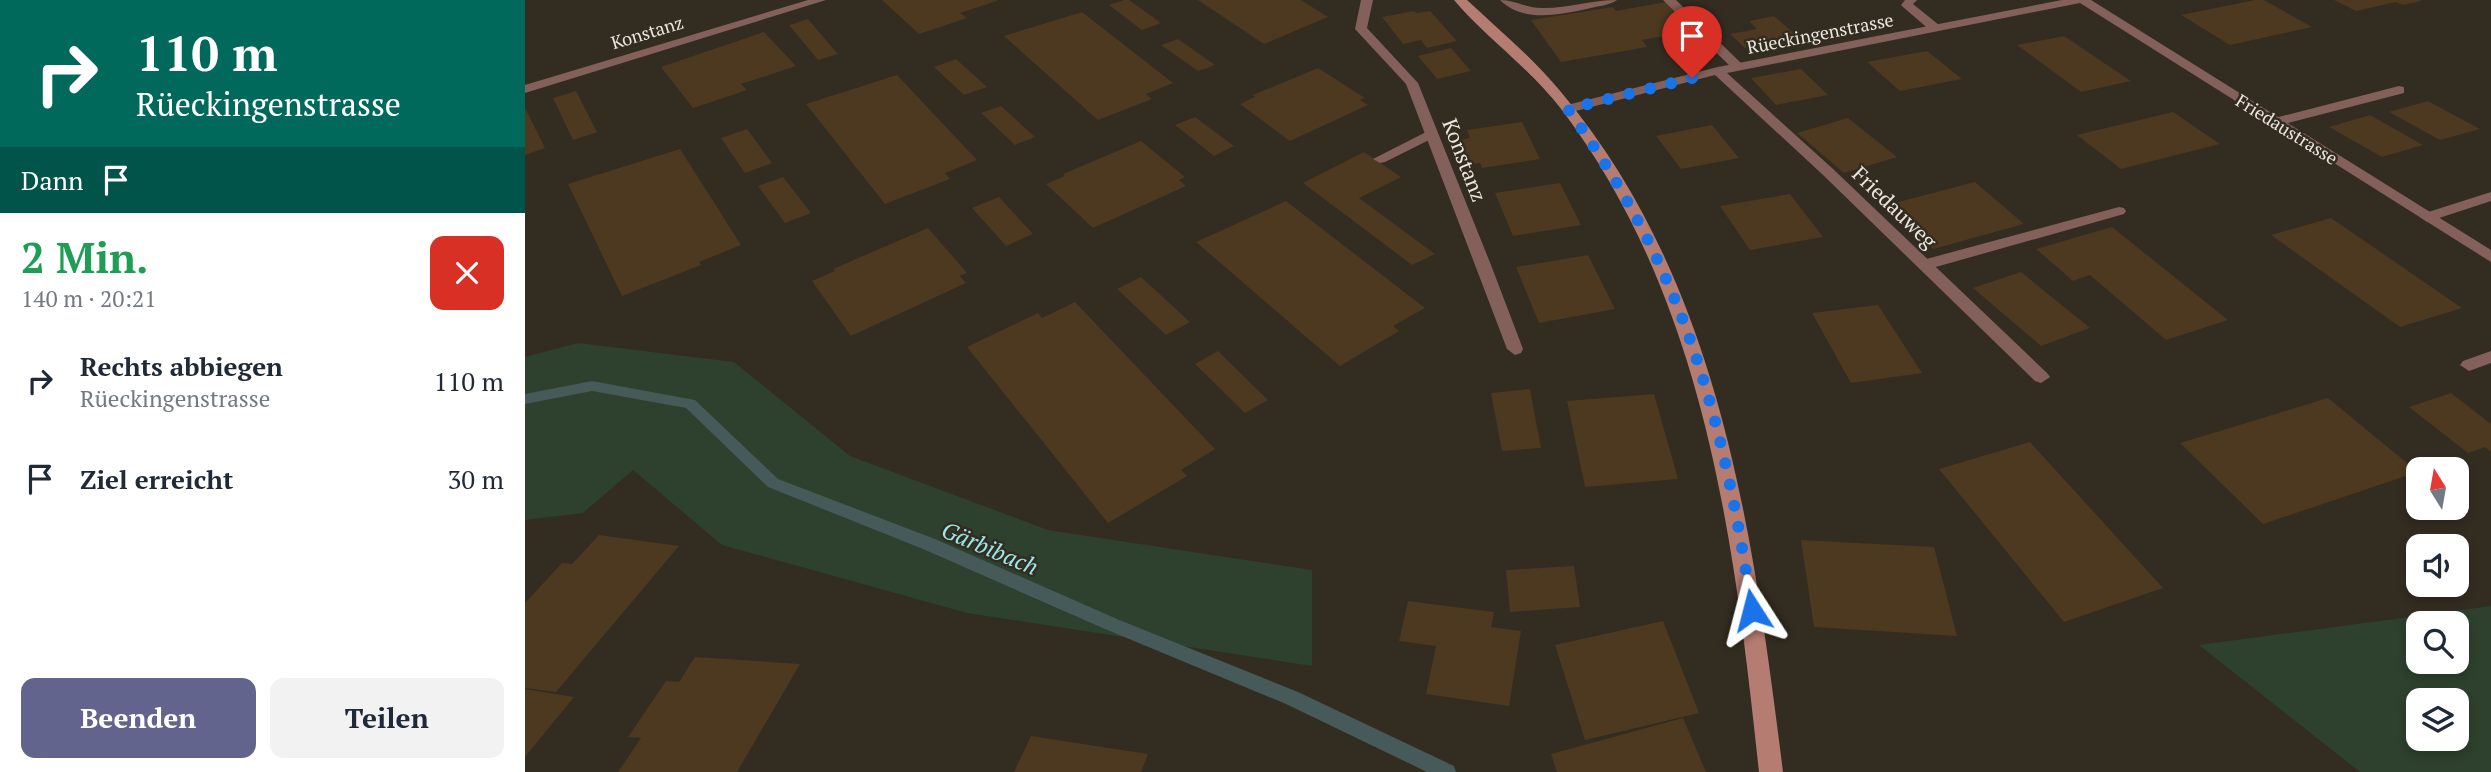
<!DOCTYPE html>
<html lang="de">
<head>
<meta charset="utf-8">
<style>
  body { margin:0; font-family:"PT Serif",serif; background:#f2f2f3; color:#1f2937; height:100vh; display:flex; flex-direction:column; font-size:26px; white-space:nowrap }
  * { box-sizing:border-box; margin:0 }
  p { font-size:23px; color:#747a83 }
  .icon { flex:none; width:38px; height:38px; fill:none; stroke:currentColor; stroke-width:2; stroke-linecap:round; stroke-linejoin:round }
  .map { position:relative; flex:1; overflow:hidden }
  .drawer { display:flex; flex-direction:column; background:#fff; width:525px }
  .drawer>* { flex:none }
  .top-card { background:#00695c; color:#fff; overflow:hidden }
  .needle { width:46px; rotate:349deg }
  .tools { position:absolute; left:1881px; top:457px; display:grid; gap:14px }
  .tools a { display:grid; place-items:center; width:63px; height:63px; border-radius:14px; background:#fff; box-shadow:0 4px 10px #0003; font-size:35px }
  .pin { position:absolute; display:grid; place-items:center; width:60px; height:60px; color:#fff; margin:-72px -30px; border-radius:50% 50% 50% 0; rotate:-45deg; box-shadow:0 0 7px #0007 }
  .pin .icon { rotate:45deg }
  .me { position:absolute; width:77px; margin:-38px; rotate:351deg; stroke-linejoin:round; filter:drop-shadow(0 0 5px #0008) }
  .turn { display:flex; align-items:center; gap:24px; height:147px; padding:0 21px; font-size:32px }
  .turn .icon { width:91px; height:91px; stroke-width:2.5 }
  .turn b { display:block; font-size:49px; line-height:60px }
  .then { display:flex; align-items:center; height:66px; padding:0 21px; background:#0003; gap:14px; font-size:26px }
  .round { display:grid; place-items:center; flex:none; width:74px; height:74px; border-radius:14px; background:#f2f2f3 }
  .head { display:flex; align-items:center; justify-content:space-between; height:119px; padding:0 21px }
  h1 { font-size:42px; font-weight:700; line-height:52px; color:#1e9e55 }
  .button { display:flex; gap:14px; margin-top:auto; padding:14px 21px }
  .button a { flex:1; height:80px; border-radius:14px; background:#62648e; color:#fff; font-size:28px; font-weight:700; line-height:80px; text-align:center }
  .button a+a { background:#f2f2f3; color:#1f2937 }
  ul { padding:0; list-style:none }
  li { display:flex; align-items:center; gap:21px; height:98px; padding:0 21px }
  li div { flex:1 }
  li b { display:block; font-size:26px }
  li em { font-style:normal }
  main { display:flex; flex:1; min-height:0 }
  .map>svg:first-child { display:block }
  .green { fill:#2d412e; fill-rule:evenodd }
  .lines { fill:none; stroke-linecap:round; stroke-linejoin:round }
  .stream { fill:#465a59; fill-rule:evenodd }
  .building { fill:#4c391f }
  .lane { fill:#84605a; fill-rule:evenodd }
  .street { fill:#84605a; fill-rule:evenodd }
  .secondary { fill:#b57c72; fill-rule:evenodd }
  .route { stroke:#1a73e8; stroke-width:12; stroke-dasharray:0 21.6 }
  .labels { text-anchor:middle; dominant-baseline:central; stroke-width:5; stroke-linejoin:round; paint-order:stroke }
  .far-street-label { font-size:18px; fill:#eae5df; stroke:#332c21 }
  .street-label { font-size:21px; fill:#eae5df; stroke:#332c21 }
  .water-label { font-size:23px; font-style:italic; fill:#98e7e9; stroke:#332c21 }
</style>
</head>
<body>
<main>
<section class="drawer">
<div class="top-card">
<div class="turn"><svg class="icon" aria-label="right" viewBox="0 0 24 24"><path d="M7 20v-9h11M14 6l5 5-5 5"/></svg><div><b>110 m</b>Rüeckingenstrasse</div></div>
<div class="then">Dann<svg class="icon" aria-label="arrive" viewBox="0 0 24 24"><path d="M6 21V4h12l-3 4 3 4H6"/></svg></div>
</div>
<div class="head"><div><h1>2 Min.</h1><p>140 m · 20:21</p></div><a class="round" style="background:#d93025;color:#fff"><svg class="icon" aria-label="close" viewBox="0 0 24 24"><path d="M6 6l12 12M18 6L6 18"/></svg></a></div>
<ul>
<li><svg class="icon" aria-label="right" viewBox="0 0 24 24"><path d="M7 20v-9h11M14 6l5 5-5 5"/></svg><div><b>Rechts abbiegen</b><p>Rüeckingenstrasse</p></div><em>110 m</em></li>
<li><svg class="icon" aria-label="arrive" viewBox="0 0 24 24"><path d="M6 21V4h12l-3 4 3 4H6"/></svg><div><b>Ziel erreicht</b></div><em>30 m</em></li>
</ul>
<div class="button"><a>Beenden</a><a>Teilen</a></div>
</section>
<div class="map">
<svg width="1966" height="772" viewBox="0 0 1966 772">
  <rect width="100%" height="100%" fill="#332c21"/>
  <!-- green -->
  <path class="green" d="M53,343L209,362L325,456L523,530L787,570V666L442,613L197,545L108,470L58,513L0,520V357Z
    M1966,606V772H1835L1674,645ZM1894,623H1932V662H1894ZM1894,700H1932V738H1894Z"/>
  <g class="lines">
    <!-- stream -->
    <path class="stream" d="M67,381L170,400L253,479L410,539L592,619L773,692L929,766L931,772H902L761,704L580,629L398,549L243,487L161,408L67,391L0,404V394Z"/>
  </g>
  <!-- building -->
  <path class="building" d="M357,0H472V1L435,13L442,18L394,34Z
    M599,0H604L636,23L617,30L584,5Z
    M673,0H776L803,17L739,44Z
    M1730,0H1739L1787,27L1705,45L1656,15Z
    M1809,0H1896V1L1878,5L1871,2L1831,11Z
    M1141,2L1168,31L1117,40L1122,47L1036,62L1006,20L1088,7L1091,11Z
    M889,11L891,13L905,11L932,41L902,48L896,40L878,44L857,17Z
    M557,12L648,83L621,94L627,99L573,120L479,36Z
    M1249,16L1274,38L1220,48L1205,34L1232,29L1224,21Z
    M283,19L313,54L293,60L264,25Z
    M239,32L271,66L216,84L222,90L168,108L136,67Z
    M1539,36L1606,81L1556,92L1492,45Z
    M653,39L690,65L673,71L636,45Z
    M926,48L946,71L912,79L893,56Z
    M1402,51L1437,79L1375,91L1342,62Z
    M431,59L462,87L439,95L409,67Z
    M793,68L840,98L835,100L843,105L765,141L715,104L730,97L728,95Z
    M1276,69L1303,95L1251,105L1226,78Z
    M372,75L452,160L420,173L425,179L360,204L281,104Z
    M51,91L72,132L48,140L28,98Z
    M1903,101L1955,129L1915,140L1864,112Z
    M476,106L510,137L490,145L456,113Z
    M0,108L20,148L0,155Z
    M1648,112L1695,144L1596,169L1552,135Z
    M1845,115L1898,145L1857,157L1804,127Z
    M670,117L709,146L689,156L650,125Z
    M1323,118L1372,157L1319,173L1272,133Z
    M997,122L1015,159L957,168L955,163L945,165L935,140L945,138L942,130Z
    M1187,125L1214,158L1156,169L1131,136Z
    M222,129L247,163L220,173L196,138Z
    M616,141L660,177L654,180L661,186L568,228L521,184L540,176L538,174Z
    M155,149L216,245L174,262L176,265L97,296L43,184Z
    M839,152L876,177L834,198L910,254L887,265L778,183Z
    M258,177L286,213L260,223L233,186Z
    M1450,182L1499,224L1408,249L1362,205Z
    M1035,183L1056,225L988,236L970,193Z
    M1265,194L1298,237L1225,250L1195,206Z
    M474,197L508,234L481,246L447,208Z
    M761,201L900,308L868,326L874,331L815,366L671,242Z
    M1806,218L1937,308L1875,327L1746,235Z
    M1587,227L1703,320L1641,340L1565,275L1548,281L1511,249Z
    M403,228L442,273L435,276L441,283L326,336L287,281L310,271L308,269Z
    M1063,255L1090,309L1014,323L991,267Z
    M1496,272L1565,328L1516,346L1448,288Z
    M616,277L665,322L641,335L592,289Z
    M550,302L690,449L656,470L662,476L583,523L442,347L513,313L517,318Z
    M1353,305L1397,373L1326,383L1287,313Z
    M693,351L743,400L720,413L670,364Z
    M1005,389L1016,448L977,451L966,393Z
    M1926,393L1966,424V452L1960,447L1943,453L1884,407Z
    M1129,394L1153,479L1060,487L1042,401Z
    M1803,398L1893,472L1738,524L1655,443Z
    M1505,442L1638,588L1539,622L1414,469Z
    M74,535L154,546L31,692L0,688V603L37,563L47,564Z
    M1276,540L1409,547L1432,636L1289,627Z
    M1049,566L1055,607L985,612L981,570Z
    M883,601L969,612L966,627L996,631L984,706L901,694L911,646L874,641Z
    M1138,621L1174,713L1060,740L1030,645Z
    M170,657L275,664L212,772H93L116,738L103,737L141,681L154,682Z
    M0,689L49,697L0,757Z
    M1158,718L1181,772H1032L1026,754Z
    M506,736L623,754L616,772H489Z"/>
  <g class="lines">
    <!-- lane -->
    <path class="lane" d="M975,0C991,0 1003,9 1019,8C1044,8 1067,0 1092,0C1085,5 1074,6 1066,8C1037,14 999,24 975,0Z
      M1138,0H1151L1217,64V70H1209Z
      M1380,0H1392L1388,4L1414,25V31H1406L1378,7L1376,5Z
      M1874,86L1879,87V93L1751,126L1744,122L1746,119Z
      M907,129L912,130V136L860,162L855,163L848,159Z
      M1966,192V201L1902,222L1895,217L1897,214Z
      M1594,207L1599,208L1601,211L1599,214L1400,270L1392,265L1394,261Z
      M958,260L966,265L998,349L996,353L990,355L982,349L950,265Z"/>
    <!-- street -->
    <path class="street" d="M283,0H301L0,93V85Z
      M836,0H848L842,28L893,83L966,265L964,269L958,270L950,265L881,84L830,29Z
      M1537,0H1566L1966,250V262L1555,3L1202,73L1307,168L1522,373L1525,377L1516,383L1510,381L1297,174L1190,75L1043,113L1036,109L1038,106L1193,67Z
      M1966,351V363L1944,371L1935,365L1938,361Z"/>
    <!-- secondary -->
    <path class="secondary" d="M929,0H942C974,30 1008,58 1036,92C1196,283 1228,534 1258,772H1234C1209,540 1181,302 1037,110C1005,68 962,39 929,0Z"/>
  </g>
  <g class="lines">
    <!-- route -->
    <path class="route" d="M1167,78L1043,109C1159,270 1198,416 1227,610"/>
  </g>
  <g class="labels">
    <!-- far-street labels -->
    <g class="far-street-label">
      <text transform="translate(122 32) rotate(-17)">Konstanz</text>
      <text transform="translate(1295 33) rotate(-11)">Rüeckingenstrasse</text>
      <text transform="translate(1762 129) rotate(32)">Friedaustrasse</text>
    </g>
    <!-- street labels -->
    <g class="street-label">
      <text transform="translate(940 160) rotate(69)">Konstanz</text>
      <text transform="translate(1370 207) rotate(44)">Friedauweg</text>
    </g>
    <!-- water labels -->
    <g class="water-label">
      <text transform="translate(465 548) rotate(23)">Gärbibach</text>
    </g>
  </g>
</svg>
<div class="tools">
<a><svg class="needle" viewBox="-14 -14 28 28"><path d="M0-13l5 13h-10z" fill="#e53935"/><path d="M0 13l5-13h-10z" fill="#747a83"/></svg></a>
<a><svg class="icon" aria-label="sound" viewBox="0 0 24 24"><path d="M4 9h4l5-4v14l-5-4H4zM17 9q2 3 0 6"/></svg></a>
<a><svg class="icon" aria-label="search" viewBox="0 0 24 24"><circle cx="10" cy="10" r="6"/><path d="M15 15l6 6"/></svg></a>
<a><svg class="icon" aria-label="layers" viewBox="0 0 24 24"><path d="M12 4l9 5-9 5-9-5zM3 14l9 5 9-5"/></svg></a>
</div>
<div class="pin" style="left:1167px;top:78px;background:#d93025"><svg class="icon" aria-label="arrive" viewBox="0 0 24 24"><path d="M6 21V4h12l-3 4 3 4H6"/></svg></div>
<svg class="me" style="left:1227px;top:610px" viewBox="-20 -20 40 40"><path d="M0-17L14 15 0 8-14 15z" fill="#1a73e8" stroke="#fff" stroke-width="4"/></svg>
</div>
</main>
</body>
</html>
